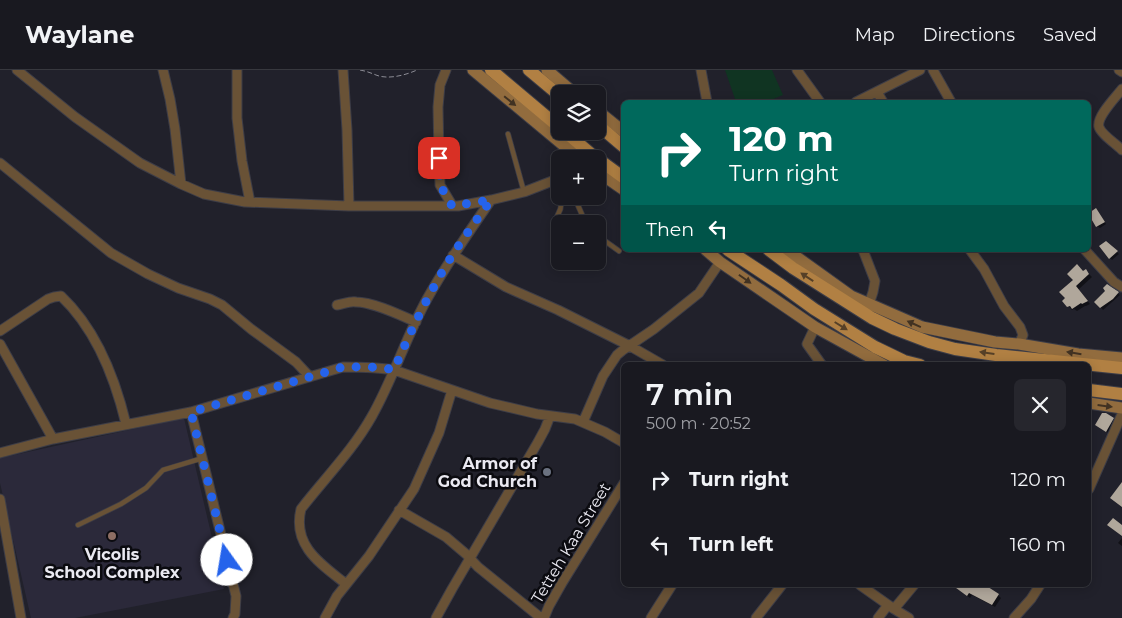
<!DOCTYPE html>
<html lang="en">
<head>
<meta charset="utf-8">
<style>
  body { margin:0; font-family:Montserrat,sans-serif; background:#26262d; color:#f1f3f6; height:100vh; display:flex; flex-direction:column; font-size:19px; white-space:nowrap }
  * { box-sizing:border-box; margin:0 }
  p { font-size:16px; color:#9fa0a5 }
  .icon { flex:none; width:28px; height:28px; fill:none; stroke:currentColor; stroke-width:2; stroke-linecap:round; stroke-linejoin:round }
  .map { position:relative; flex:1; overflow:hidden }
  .sheet { position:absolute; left:621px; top:292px; width:470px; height:225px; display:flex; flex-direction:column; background:#191920; border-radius:8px; box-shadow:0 2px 12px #0003,0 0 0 1px #37383e }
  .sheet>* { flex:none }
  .top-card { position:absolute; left:621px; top:30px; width:470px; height:152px; border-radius:8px; box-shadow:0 2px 12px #0003,0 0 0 1px #37383e; background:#00695c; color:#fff; overflow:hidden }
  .controls { position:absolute; left:551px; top:15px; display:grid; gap:10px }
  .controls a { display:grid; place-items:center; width:55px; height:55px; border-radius:8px; background:#191920; box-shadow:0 2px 12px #0003,0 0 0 1px #37383e; font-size:25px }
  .pin { position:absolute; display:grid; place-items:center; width:42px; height:42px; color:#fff; margin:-21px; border-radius:10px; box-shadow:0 2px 8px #0006 }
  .me { position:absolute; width:55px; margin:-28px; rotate:347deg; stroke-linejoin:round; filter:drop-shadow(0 0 4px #0008) }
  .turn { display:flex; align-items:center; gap:18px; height:105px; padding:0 25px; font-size:22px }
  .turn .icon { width:65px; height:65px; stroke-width:2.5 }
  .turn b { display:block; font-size:35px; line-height:42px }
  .then { display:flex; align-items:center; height:48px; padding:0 25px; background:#0003; gap:10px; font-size:19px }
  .round { display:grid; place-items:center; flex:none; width:52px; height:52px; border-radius:8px; background:#26262d }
  .overview { display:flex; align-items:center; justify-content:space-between; height:85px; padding:0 25px }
  h1 { font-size:30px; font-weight:600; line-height:38px }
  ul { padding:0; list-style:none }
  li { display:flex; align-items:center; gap:15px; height:65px; padding:0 25px }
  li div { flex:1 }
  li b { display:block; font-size:19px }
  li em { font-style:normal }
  header { display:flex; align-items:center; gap:30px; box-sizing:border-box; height:70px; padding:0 25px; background:#191920; border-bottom:1px solid #37383e }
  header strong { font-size:24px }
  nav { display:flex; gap:28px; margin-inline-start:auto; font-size:18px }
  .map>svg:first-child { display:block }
  .built { fill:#2b293a }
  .green { fill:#103422 }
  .shadow { fill:#0007 }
  .building { fill:#b0a79b }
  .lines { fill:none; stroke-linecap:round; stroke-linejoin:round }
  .lane-casing { stroke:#3d3d47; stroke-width:6 }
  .street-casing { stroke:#3d3d47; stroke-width:11 }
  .secondary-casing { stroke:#3d3d47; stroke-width:13 }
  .primary-casing { stroke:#3d3d47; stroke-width:14 }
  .path { stroke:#8c8c95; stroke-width:1; stroke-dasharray:5 2.5; stroke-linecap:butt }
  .lane { stroke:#695236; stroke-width:4.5 }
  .street { stroke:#695236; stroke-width:9 }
  .secondary { stroke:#926c3e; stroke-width:11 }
  .primary { stroke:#b18043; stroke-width:12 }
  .oneway { fill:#413222 }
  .oneway2 { fill:#564027 }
  .route { stroke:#2563eb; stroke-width:9; stroke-dasharray:0 16.2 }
  .worship-dot { fill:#6b7280; stroke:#0b0b10; stroke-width:2 }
  .education-dot { fill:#8d6e63; stroke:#0b0b10; stroke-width:2 }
  .labels { text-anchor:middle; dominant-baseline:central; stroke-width:5; stroke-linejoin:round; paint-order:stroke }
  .poi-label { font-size:16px; font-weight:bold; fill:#eae9f1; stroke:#0b0b10; text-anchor:end }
  .street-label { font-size:16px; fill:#eae9f1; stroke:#0b0b10 }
</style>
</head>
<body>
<header>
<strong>Waylane</strong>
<nav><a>Map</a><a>Directions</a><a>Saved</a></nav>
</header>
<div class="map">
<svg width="1122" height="548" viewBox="0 0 1122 548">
  <rect width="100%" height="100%" fill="#21212b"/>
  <!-- built -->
  <path class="built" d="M184,348L224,519L75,548H31L0,413V388Z"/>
  <!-- green -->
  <path class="green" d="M725,0H772L783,25L766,32H736Z"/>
  <!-- shadow -->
  <path class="shadow" d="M1098,142L1106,154L1100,158L1097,156Z
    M1106,172L1119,184L1112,190L1110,188Z
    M1086,201L1092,207L1078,220L1090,234L1086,236H1085L1077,241L1074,239L1072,240L1064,231Z
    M1107,215L1120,225L1103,240L1096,232L1107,221Z
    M1113,349L1115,351L1109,363L1099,357Z
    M1122,468V476L1118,473Z
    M953,515H978L998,525L1001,528L995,537L972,525L970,528Z"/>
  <!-- building -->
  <path class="building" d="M1096,138L1105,152L1096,157L1089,145V143Z
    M1106,171L1118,181L1109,189L1099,176Z
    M1077,194L1083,201L1086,199L1089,204L1076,216L1088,231L1082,234L1081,233L1072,239L1070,236L1067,237L1062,231L1065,228L1059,222L1073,210L1067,204Z
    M1107,214L1119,222L1113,229L1100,238L1094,232L1105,221L1103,218Z
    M1102,343H1106L1114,348L1106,362L1095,355Z
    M1122,412V437L1110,428Z
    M1113,448L1122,455V466L1107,455Z
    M952,515H985L999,524L992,535L969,523L967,526Z"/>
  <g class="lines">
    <!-- lane casing -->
    <g class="lane-casing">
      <path id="lane" d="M508,64L524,122
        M553,111C556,118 561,127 561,135C561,145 552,145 560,157
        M574,126L586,154
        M598,166L619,181
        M78,455L121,434L146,418L163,400L203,388"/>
    </g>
    <!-- street casing -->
    <g class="street-casing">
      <path id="street" d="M17,0L75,47L140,93L181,114L204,124L245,132L349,136H458L491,130L524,122L560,108
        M163,0L170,29L175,59L181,114
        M237,0V48L242,91L250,132
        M343,0L347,60L349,136
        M446,0L440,15L438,37L439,88L440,115L452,135
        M701,0L707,32
        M797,0L820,32
        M933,0L951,32
        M1119,0L1122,2
        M1122,19C1116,27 1096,47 1099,57C1101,64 1116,74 1122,80
        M877,22L883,32
        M856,32L920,0
        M0,93L111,183L148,204L178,218L210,229L222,235L251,259L296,292L310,307
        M863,180L875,211L873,222L869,234
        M970,180L984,199L1004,236L1020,257L1023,265L1019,274
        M1085,180L1114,212L1122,217
        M453,185L506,217L558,240L630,276L663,295
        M337,235C343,234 350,231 356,232C373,232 400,245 416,252
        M815,257L807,274L822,295
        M0,261L48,229L54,227L61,226C97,260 115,308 126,354
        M0,274L53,369
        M191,342L236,526L235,544L233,548
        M583,352L603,306L617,285L623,280L654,259L699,223L720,192
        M0,383L53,369L191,342L343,297C360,297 377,297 394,300L490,333L537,344L575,349L605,362L624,373
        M1089,419L1122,344
        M0,429L21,548
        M399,440L446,467L466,484L478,497L541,548
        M346,514C321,494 292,476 301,439C325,408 353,380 372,346C393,309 406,267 427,229C446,195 468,163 491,130
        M860,515L894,539L909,548
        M894,539L914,515
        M325,548L337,526L369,486L414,419L439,363L452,320
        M436,548L452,519L538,372L545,359L550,346
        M544,548L549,536L562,513L624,413
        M651,548L672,515
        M756,548L782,515
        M878,548L888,535
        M1014,548L1031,529L1040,515"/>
    </g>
    <!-- secondary casing -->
    <g class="secondary-casing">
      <path id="secondary" d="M473,0L580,89
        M547,0L575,24
        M598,41L624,62
        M598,102L624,120
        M706,180L720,192L815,257L884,295
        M787,180L851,226L922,257L995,272L1019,274L1078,284L1122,288
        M1089,333L1122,338"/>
    </g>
    <!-- primary casing -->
    <g class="primary-casing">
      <path id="primary" d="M491,0L560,58
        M529,0L560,26
        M598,55L624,77
        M564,61L597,89
        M598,89L624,108
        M728,180L781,215L814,239L875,277L904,291L920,295
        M769,180L793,198L872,248L895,259L929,272L955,279L996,285L1122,298
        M1089,320L1122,324"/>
    </g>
    <!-- path -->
    <path class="path" d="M360,0C366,1 371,3 376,5C388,10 406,5 417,0"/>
    <!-- lane -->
    <use href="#lane" class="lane"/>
    <!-- street -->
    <use href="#street" class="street"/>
    <!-- secondary -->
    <use href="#secondary" class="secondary"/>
    <!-- primary -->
    <use href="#primary" class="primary"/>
  </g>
  <!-- one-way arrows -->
  <defs><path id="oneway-solid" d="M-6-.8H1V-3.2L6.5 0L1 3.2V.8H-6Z" transform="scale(1.25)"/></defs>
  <g class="oneway">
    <use href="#oneway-solid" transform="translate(510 31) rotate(39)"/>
    <use href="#oneway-solid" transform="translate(745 209) rotate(35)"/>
    <use href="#oneway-solid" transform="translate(914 254) rotate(-156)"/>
    <use href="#oneway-solid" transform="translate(1074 283) rotate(-171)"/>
    <use href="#oneway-solid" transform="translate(1105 336) rotate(7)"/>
  </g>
  <g class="oneway2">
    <use href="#oneway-solid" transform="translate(807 207) rotate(-147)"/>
    <use href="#oneway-solid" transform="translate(841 256) rotate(32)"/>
    <use href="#oneway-solid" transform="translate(987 283) rotate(-172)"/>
  </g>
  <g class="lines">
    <!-- route -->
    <path class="route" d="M227,490L191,342L343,297C360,297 378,296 394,300C411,260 430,221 453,184C465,166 478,148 491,130L452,136L440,115L439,88"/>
  </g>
  <!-- markers -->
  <circle class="worship-dot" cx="547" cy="402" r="5"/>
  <circle class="education-dot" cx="112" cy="466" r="5"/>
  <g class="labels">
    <!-- poi labels -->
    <g class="poi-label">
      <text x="537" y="393">Armor of<tspan x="537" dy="18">God Church</tspan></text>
      <text x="112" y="484" text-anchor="middle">Vicolis<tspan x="112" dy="18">School Complex</tspan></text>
    </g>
    <!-- street labels -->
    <g class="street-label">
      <text transform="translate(571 473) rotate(-59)">Tetteh Kaa Street</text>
    </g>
  </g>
</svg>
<div class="controls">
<a><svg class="icon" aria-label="layers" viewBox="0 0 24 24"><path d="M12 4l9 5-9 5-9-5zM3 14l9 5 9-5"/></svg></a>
<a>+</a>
<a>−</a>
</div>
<div class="pin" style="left:439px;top:88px;background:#d93025"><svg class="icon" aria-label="arrive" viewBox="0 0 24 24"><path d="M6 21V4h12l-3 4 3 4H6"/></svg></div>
<svg class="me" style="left:227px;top:490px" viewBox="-20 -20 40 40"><circle r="19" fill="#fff"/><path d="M0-13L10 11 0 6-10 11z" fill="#2563eb"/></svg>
<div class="top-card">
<div class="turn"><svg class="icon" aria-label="right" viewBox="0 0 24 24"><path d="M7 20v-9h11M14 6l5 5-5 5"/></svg><div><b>120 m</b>Turn right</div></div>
<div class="then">Then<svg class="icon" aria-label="left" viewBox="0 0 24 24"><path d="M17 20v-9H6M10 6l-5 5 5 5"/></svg></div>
</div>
<section class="sheet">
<div class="overview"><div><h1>7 min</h1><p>500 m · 20:52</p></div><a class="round"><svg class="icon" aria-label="close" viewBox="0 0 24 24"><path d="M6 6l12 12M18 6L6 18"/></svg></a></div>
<ul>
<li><svg class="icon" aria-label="right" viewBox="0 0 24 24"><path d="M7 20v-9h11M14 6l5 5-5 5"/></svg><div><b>Turn right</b></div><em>120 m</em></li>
<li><svg class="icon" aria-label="left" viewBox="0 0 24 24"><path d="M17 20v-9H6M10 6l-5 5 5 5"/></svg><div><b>Turn left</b></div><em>160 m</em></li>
</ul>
</section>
</div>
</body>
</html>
